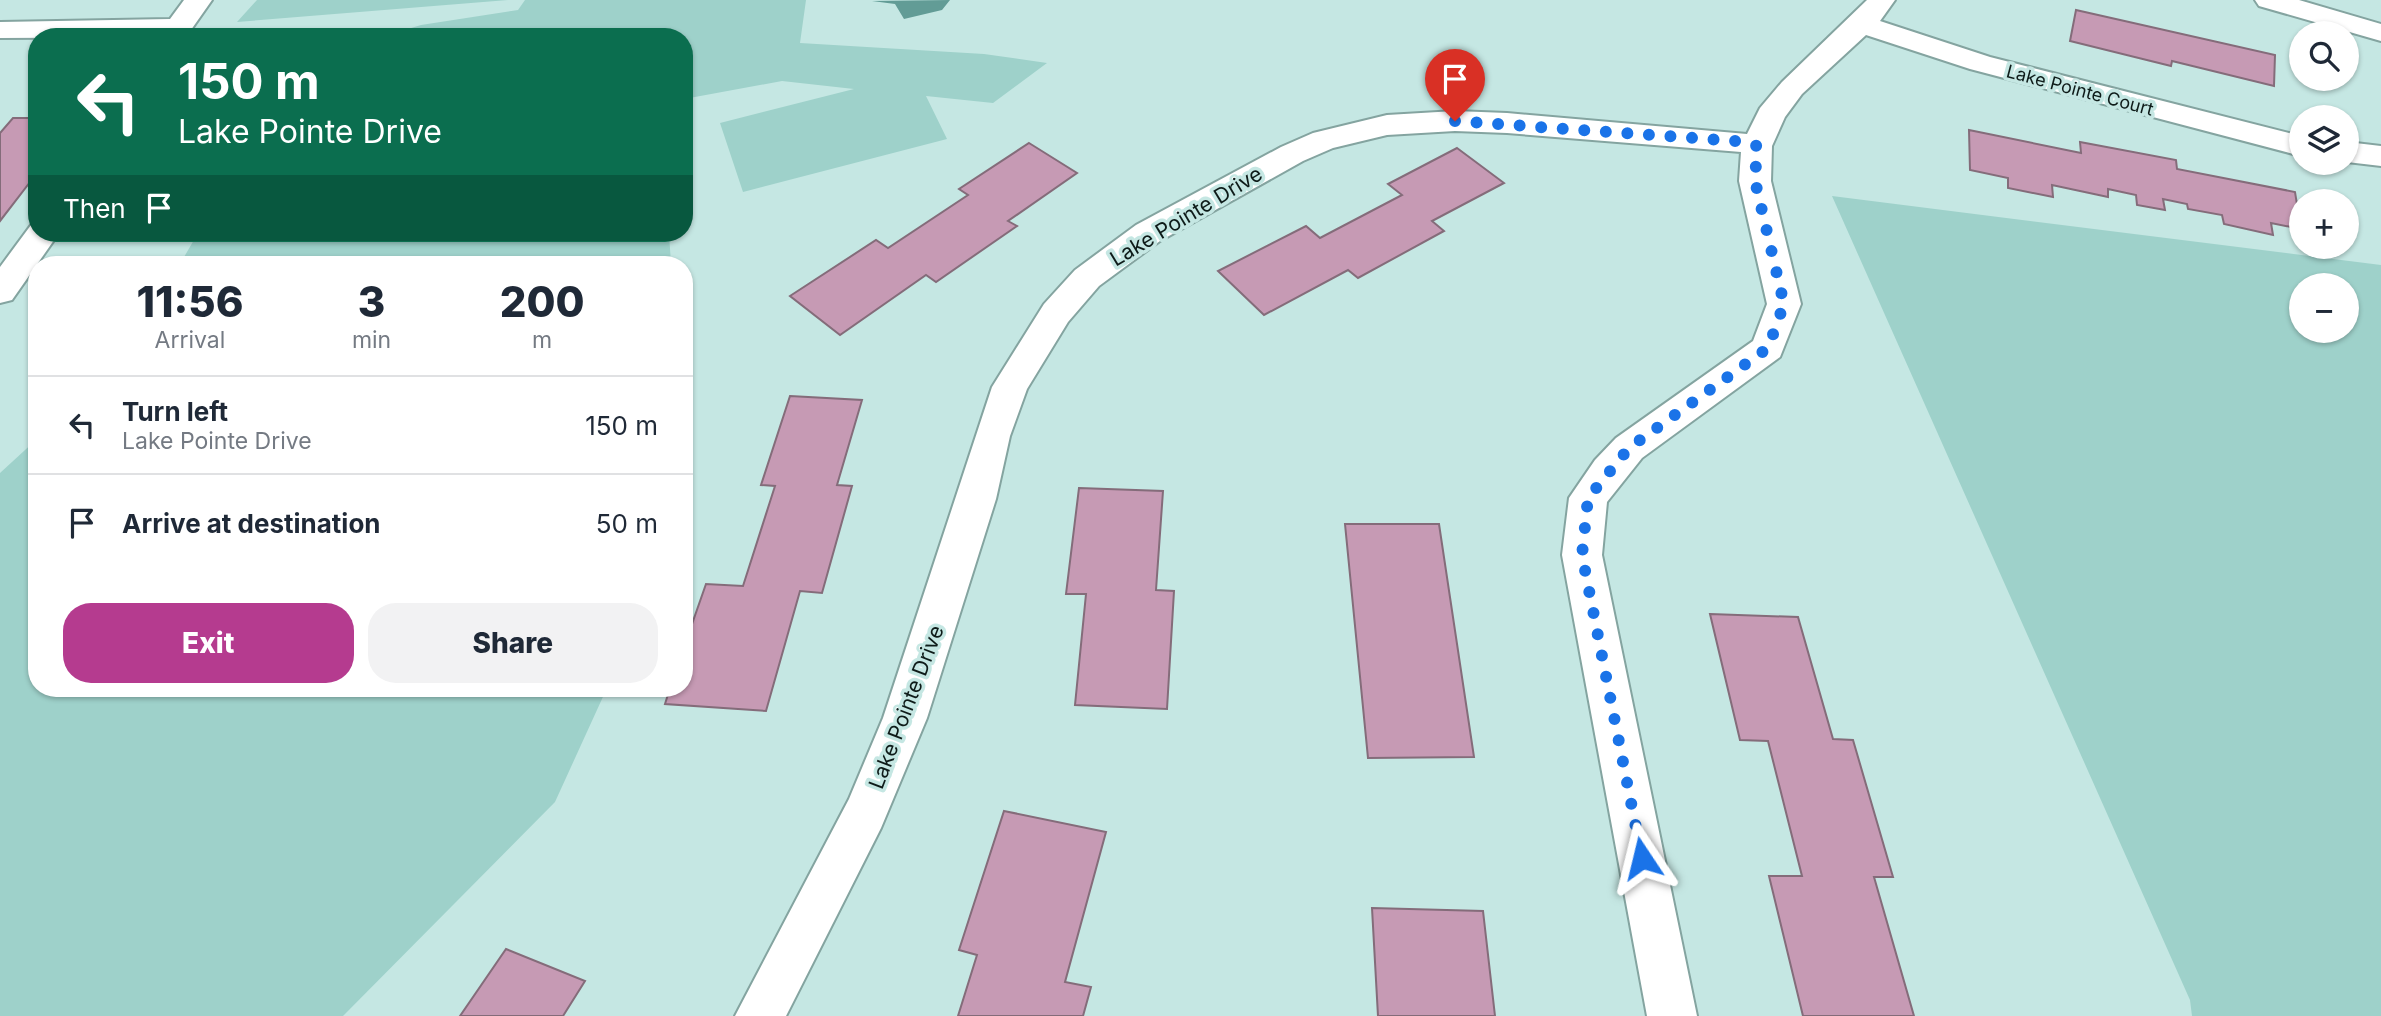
<!DOCTYPE html>
<html lang="en">
<head>
<meta charset="utf-8">
<style>
  body { margin:0; font-family:Inter,sans-serif; background:#f2f2f3; color:#1f2937; height:100vh; display:flex; flex-direction:column; font-size:26px; white-space:nowrap }
  * { box-sizing:border-box; margin:0 }
  p { font-size:23px; color:#747a83 }
  .icon { flex:none; width:38px; height:38px; fill:none; stroke:currentColor; stroke-width:2; stroke-linecap:round; stroke-linejoin:round }
  .map { position:relative; flex:1; overflow:hidden }
  .drawer { position:absolute; left:28px; top:256px; width:665px; height:441px; display:flex; flex-direction:column; background:#fff; border-radius:28px; box-shadow:0 2px 5px #0004 }
  .drawer>* { flex:none }
  .top-card { position:absolute; left:28px; top:28px; width:665px; height:214px; border-radius:28px; box-shadow:0 2px 5px #0004; background:#0b6e4f; color:#fff; overflow:hidden }
  .tools { position:absolute; left:2289px; top:21px; display:grid; gap:14px }
  .tools a { display:grid; place-items:center; width:70px; height:70px; border-radius:50%; background:#fff; box-shadow:0 2px 5px #0004; font-size:35px }
  .pin { position:absolute; display:grid; place-items:center; width:60px; height:60px; color:#fff; margin:-72px -30px; border-radius:50% 50% 50% 0; rotate:-45deg; box-shadow:0 0 7px #0007 }
  .pin .icon { rotate:45deg }
  .me { position:absolute; width:77px; margin:-38px; rotate:350deg; stroke-linejoin:round; filter:drop-shadow(0 0 5px #0008) }
  .turn { display:flex; align-items:center; gap:24px; height:147px; padding:0 35px; font-size:32px }
  .turn .icon { width:91px; height:91px; stroke-width:2.5 }
  .turn b { display:block; font-size:49px; line-height:60px }
  .then { display:flex; align-items:center; height:66px; padding:0 35px; background:#0003; gap:14px; font-size:26px }
  .eta { display:flex; justify-content:space-evenly; align-items:center; height:119px; text-align:center }
  .eta b { font-size:42px; font-weight:800; line-height:49px }
  .primary-button { display:flex; gap:14px; margin-top:auto; padding:14px 35px }
  .primary-button a { flex:1; height:80px; border-radius:28px; background:#b53b8f; color:#fff; font-size:28px; font-weight:800; line-height:80px; text-align:center }
  .primary-button a+a { background:#f2f2f3; color:#1f2937 }
  ul { padding:0; list-style:none }
  li { display:flex; align-items:center; gap:21px; height:98px; padding:0 35px; border-top:2px solid #e0e1e3 }
  li div { flex:1 }
  li b { display:block; font-size:26px }
  li em { font-style:normal }
  .map>svg:first-child { display:block }
  .green { fill:#9ed1ca; fill-rule:evenodd }
  .water { fill:#629c96 }
  .building { fill:#c69ab4; stroke:#846c7a; stroke-width:2 }
  .lines { fill:none; stroke-linecap:round; stroke-linejoin:round }
  .minor-casing { stroke:#84a4a0; stroke-width:4 }
  .minor { fill:#fff; fill-rule:evenodd }
  .route { stroke:#1a73e8; stroke-width:12; stroke-dasharray:0 21.6 }
  .labels { text-anchor:middle; dominant-baseline:central; stroke-width:7; stroke-linejoin:round; paint-order:stroke }
  .far-street-label { font-size:18px; fill:#0e1b19; stroke:#c5e7e3 }
  .street-label { font-size:21px; fill:#0e1b19; stroke:#c5e7e3 }
</style>
</head>
<body>
<div class="map">
<svg width="2381" height="1016" viewBox="0 0 2381 1016">
  <rect width="100%" height="100%" fill="#c5e7e3"/>
  <!-- green -->
  <path class="green" d="M257,0H508L237,22Z
    M525,0H806L800,43L984,54L1047,63L993,103L926,96L947,139L743,192L720,123L854,89L782,81L684,99V37H382L421,25L518,10Z
    M1832,196L2381,265V1016H2192L2190,1000ZM2301,285H2347V331H2301Z
    M198,233H669L671,264H180Z
    M37,439V688H607L555,802L343,1016H0V473Z"/>
  <!-- water -->
  <path class="water" d="M950,0L942,10L904,19L895,4L872,1Z"/>
  <!-- building -->
  <path class="building" d="M2076,10L2275,55L2274,86L2172,61L2171,66L2070,41Z
    M13,118H37V173L0,221V133Z
    M1969,130L2081,153L2080,142L2176,160L2177,169L2295,192L2301,229L2271,223L2273,235L2224,224L2222,215L2188,209L2187,204L2163,199L2165,210L2137,205L2136,195L2108,189V197L2052,185L2053,197L2008,188V178L1970,170Z
    M1029,143L1077,173L1008,221L1017,226L936,282L926,275L840,335L790,296L876,240L888,248L968,195L959,189Z
    M1457,148L1504,183L1432,221L1444,231L1358,278L1348,270L1264,315L1218,271L1306,226L1320,238L1402,195L1388,184Z
    M790,396L862,400L837,485L852,486L822,593L800,591L766,711L665,704L670,688H684V647L706,584L743,586L775,486L761,485Z
    M1079,488L1163,491L1156,590L1174,591L1167,709L1075,705L1086,594H1066Z
    M1345,524H1439L1474,757L1368,758Z
    M1710,614L1798,617L1833,739L1853,740L1893,877H1874L1914,1016H1803L1769,876H1802L1768,741L1740,740Z
    M1004,811L1106,832L1065,982L1091,987L1083,1016H958L977,955L959,950Z
    M1372,908L1483,911L1495,1016H1378Z
    M506,949L585,981L563,1016H460Z"/>
  <g class="lines">
    <!-- minor casing -->
    <g class="minor-casing">
      <path id="minor" d="M184,0H212L186,37L0,38V22L170,19Z
        M1867,0H1895L1880,21L1990,57L2301,136V156L1970,69L1866,35L1802,94L1785,117L1772,146L1771,181L1801,304L1780,357L1642,458L1607,502L1602,555L1697,1016H1647L1562,555L1569,498L1595,460L1616,438L1753,341L1767,304L1739,181L1741,152L1507,133L1455,131L1387,135L1333,148L1303,161L1160,241L1099,286L1068,322L1027,389L1010,436L996,499L927,718L881,828L786,1016H735L849,799L883,718L992,387L1044,304L1075,270L1136,225L1281,147L1313,133L1387,115L1455,111L1507,113L1747,134L1760,108L1782,82Z
        M2255,0H2299L2381,24V41L2259,6Z
        M2347,142L2381,146V166L2347,162Z
        M37,224V233H59L12,300L0,303V267L31,225Z"/>
    </g>
    <!-- minor -->
    <use href="#minor" class="minor"/>
  </g>
  <g class="lines">
    <!-- route -->
    <path class="route" d="M1455,121L1736,141L1757,146L1755,181L1784,304L1768,348L1629,448L1588,498L1582,555L1642,858"/>
  </g>
  <g class="labels">
    <!-- far-street labels -->
    <g class="far-street-label">
      <text transform="translate(2080 90) rotate(15)">Lake Pointe Court</text>
    </g>
    <!-- street labels -->
    <g class="street-label">
      <text transform="translate(1186 216) rotate(-31)">Lake Pointe Drive</text>
      <text transform="translate(906 707) rotate(-69)">Lake Pointe Drive</text>
    </g>
  </g>
</svg>
<div class="tools">
<a><svg class="icon" aria-label="search" viewBox="0 0 24 24"><circle cx="10" cy="10" r="6"/><path d="M15 15l6 6"/></svg></a>
<a><svg class="icon" aria-label="layers" viewBox="0 0 24 24"><path d="M12 4l9 5-9 5-9-5zM3 14l9 5 9-5"/></svg></a>
<a>+</a>
<a>−</a>
</div>
<div class="pin" style="left:1455px;top:121px;background:#d93025"><svg class="icon" aria-label="arrive" viewBox="0 0 24 24"><path d="M6 21V4h12l-3 4 3 4H6"/></svg></div>
<svg class="me" style="left:1642px;top:858px" viewBox="-20 -20 40 40"><path d="M0-17L14 15 0 8-14 15z" fill="#1a73e8" stroke="#fff" stroke-width="4"/></svg>
<div class="top-card">
<div class="turn"><svg class="icon" aria-label="left" viewBox="0 0 24 24"><path d="M17 20v-9H6M10 6l-5 5 5 5"/></svg><div><b>150 m</b>Lake Pointe Drive</div></div>
<div class="then">Then<svg class="icon" aria-label="arrive" viewBox="0 0 24 24"><path d="M6 21V4h12l-3 4 3 4H6"/></svg></div>
</div>
<section class="drawer">
<div class="eta">
<div><b>11:56</b><p>Arrival</p></div>
<div><b>3</b><p>min</p></div>
<div><b>200</b><p>m</p></div>
</div>
<ul>
<li><svg class="icon" aria-label="left" viewBox="0 0 24 24"><path d="M17 20v-9H6M10 6l-5 5 5 5"/></svg><div><b>Turn left</b><p>Lake Pointe Drive</p></div><em>150 m</em></li>
<li><svg class="icon" aria-label="arrive" viewBox="0 0 24 24"><path d="M6 21V4h12l-3 4 3 4H6"/></svg><div><b>Arrive at destination</b></div><em>50 m</em></li>
</ul>
<div class="primary-button"><a>Exit</a><a>Share</a></div>
</section>
</div>
</body>
</html>
